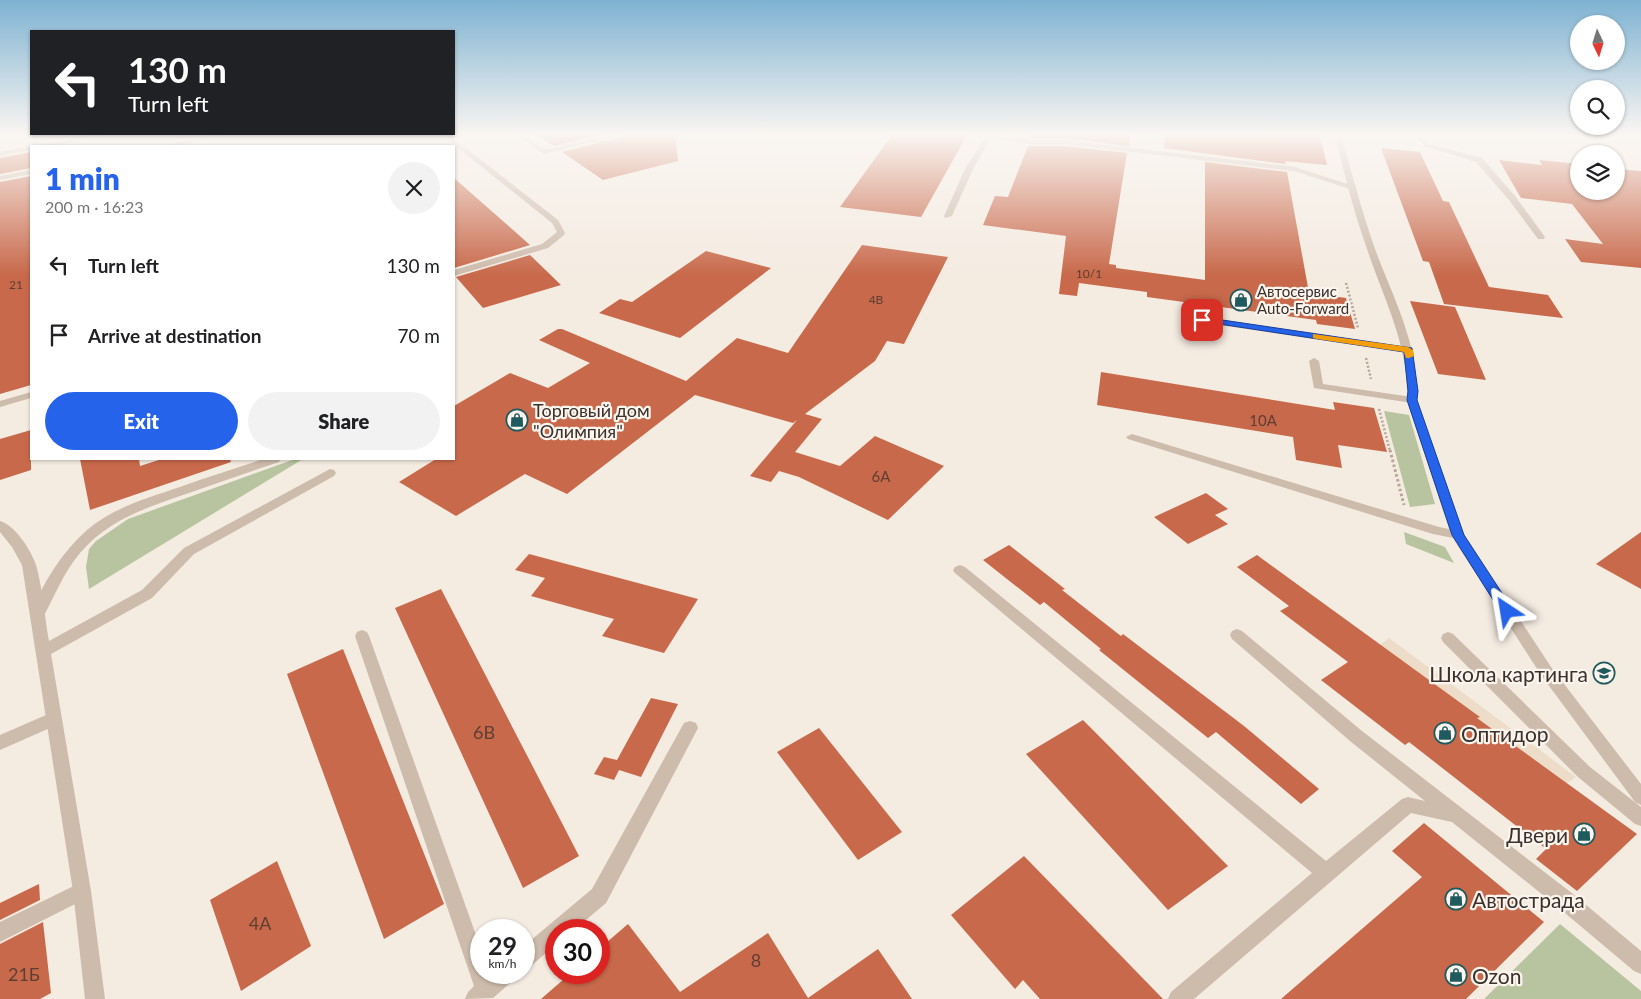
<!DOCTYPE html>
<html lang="en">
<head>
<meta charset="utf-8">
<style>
  body { margin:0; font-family:Lato,sans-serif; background:#f2f2f2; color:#202124; height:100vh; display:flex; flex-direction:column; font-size:19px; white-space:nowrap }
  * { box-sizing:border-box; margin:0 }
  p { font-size:16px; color:#757577 }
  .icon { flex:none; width:28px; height:28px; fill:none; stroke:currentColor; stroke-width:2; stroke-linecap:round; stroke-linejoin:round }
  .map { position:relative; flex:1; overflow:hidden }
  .side { position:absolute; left:30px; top:145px; width:425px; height:315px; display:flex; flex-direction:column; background:#fff; border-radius:0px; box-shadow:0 1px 4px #0004 }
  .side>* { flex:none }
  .guide { position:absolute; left:30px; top:30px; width:425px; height:105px; border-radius:0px; box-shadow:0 1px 4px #0004; background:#202124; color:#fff; overflow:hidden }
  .needle { width:32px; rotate:176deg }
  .fabs { position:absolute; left:1570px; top:15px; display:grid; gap:10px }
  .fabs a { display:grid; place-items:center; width:55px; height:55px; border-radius:50%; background:#fff; box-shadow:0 1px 4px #0004; font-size:25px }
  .speed { position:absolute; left:470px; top:919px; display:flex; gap:10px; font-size:25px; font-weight:700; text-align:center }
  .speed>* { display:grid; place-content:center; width:65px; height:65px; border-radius:50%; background:#fff; box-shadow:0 1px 4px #0004; line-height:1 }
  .speed small { font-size:12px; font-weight:400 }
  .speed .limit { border:8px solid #d22; background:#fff; color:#111 }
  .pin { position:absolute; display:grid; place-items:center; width:42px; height:42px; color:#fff; margin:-21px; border-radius:10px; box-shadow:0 2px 8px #0006 }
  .me { position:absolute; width:55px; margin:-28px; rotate:327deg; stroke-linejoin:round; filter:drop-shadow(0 0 4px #0008) }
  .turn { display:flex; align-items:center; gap:18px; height:105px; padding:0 15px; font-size:22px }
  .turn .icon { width:65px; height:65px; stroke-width:2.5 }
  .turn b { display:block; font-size:35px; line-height:42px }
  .round { display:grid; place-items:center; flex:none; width:52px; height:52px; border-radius:26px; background:#f2f2f2 }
  .headline { display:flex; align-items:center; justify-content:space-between; height:85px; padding:0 15px }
  h1 { font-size:30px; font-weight:800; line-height:38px; color:#2563eb }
  .cta { display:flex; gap:10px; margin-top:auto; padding:10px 15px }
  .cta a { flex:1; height:58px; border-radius:30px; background:#2563eb; color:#fff; font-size:20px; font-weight:800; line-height:58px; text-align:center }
  .cta a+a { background:#f2f2f2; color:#202124 }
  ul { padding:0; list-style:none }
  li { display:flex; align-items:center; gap:15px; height:70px; padding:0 15px }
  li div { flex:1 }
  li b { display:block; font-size:19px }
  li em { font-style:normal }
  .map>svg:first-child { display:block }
  .green { fill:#b8c4a0 }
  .plaza { fill:#ecdcc8 }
  .building { fill:#c8694b }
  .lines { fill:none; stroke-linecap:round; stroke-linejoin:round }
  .path-far1 { stroke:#b9a596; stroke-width:2.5; stroke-dasharray:2 2; stroke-linecap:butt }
  .path { stroke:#b9a596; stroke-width:3; stroke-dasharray:2.5 2.5; stroke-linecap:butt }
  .lane { fill:#cdbbac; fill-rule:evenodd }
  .street { fill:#cdbbac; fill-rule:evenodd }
  .route { fill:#2563eb; stroke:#184099 }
  .slow { fill:#f59e0b }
  .labels { text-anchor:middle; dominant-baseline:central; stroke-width:4.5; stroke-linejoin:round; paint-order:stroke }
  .far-number-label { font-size:12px; fill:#5e3e33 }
  .far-poi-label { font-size:15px; fill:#3b302b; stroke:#fbf5ee; text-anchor:start }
  .number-label { font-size:15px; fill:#5e3e33 }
  .poi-label { font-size:18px; fill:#3b302b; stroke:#fbf5ee; text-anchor:start }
  .near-number-label { font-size:18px; fill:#5e3e33 }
  .near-poi-label { font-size:21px; fill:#3b302b; stroke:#fbf5ee; text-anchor:start }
</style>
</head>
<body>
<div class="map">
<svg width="1641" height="999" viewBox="0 0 1641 999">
  <rect width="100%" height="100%" fill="#f4ebe1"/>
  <!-- green -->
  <path class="green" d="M1384,411L1409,415L1435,504L1410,507Z
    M295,459H303L89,589L86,567L89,549L96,541L128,519Z
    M1404,532L1445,547L1454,563L1406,544Z
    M1560,924L1641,991V999H1484Z"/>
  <!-- plaza -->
  <path class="plaza" d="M1389,638L1576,777L1567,783L1477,718L1479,716L1380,645Z"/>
  <!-- building -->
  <path class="building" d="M537,135H602L554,146Z
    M623,135H675L678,161L603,180L562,152L621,137Z
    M892,135H967L921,217L840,207Z
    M1033,135H1130L1129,146L1064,138H1031Z
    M1165,135H1320L1327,165L1285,161L1286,164L1164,148Z
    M1028,146H1064L1127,153L1109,264L1116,265V268L1205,280V162L1287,172L1309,293L1346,298L1355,329L1317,324L1316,320L1147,297V292L1079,283L1077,296L1059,294L1066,236L983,225L995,196L1008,197Z
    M1381,148L1420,152L1443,201L1449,202L1489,287L1548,295L1563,318L1444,304L1429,262L1423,261Z
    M31,152V168L0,174V158Z
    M1499,160L1542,165L1539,160L1579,164V191H1616V169L1641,171V268L1581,262L1565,239L1603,244L1572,204L1521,198Z
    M31,176V385L0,394V182Z
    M454,178L530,245L454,268Z
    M862,245L948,257L904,344L887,341L875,361L805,414L822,419L795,452L840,466L875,436L944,466L888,520L799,477L779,471L771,482L750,476L797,420L793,423L695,395L567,494L525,474L456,516L399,482L436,459H454V406L510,373L548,388L590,363L539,340L558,329H562L686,381L737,338L788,353Z
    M706,251L771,268L680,338L599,313L620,299L632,302Z
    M530,255L561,285L483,308L456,277Z
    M1410,301L1455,307L1486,380L1438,374Z
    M1101,372L1335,410L1333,402L1374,408L1387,452L1338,445L1342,468L1296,460L1293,437L1097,405Z
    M31,430V470L0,480V439Z
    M80,459H139L140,466L162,459H230L231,462L90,510Z
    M1206,493L1228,509L1215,515L1228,524L1188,544L1154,517Z
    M1641,532V589L1596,564Z
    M1009,545L1065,589L1062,590L1121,636L1123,634L1244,726L1319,789L1301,804L1216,732L1208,738L1099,650L1101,649L1044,602L1040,605L983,560Z
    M529,554L698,599L664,653L602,636L614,619L531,596L545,578L515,570Z
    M1257,555L1480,717L1477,718L1637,834L1577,891L1536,859L1546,849L1409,742L1405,745L1321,680L1348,662L1280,611L1289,606L1237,567Z
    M441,589L579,856L523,888L395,608Z
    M343,649L444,904L384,939L287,674Z
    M651,698L678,704L641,777L619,770L614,780L594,774L604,757L617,760Z
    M1083,720L1228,866L1168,910L1026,754Z
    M819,728L902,832L858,860L777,752Z
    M1424,823L1544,922L1466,999H1281L1422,877L1392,851Z
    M1024,856L1163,999H1040L1023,980L1015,989L951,915Z
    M277,861L311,946L241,991L210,900Z
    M39,884L40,900L0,920V903Z
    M43,922L51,993L40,999H0V944Z
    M628,924L680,992L768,933L808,998L878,949L912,999H541L572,972H599V949Z"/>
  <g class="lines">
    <!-- path-far1 -->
    <path class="path-far1" d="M1346,283L1358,328
      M1366,358L1371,379
      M1379,409L1390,451"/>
    <!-- path -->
    <path class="path" d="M1390,450L1404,505"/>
    <!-- lane -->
    <path class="lane" d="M92,135H106L51,146H38Z
      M214,135H227L176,146H163Z
      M442,135H449L558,220L565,233L564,235L548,248L454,276V270L542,244L557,232L552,223Z
      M515,135H522L545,150L610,135H621L544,154Z
      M988,135L1030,140H1064L1295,167L1357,187L1350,189L1294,171L1064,144H1030L990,139L973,169L952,216L945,218L944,216L965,169L985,137Z
      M1414,135H1421L1429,144L1482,158L1515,196L1545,237L1544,239H1538L1509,200L1476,162L1425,146Z
      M31,146V150L0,156V152Z
      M31,170V174L0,180V176Z
      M1202,317L1408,347L1413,350L1408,353L1199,322L1197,320Z
      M1314,358L1319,361L1323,384L1412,397L1417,400L1412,403L1314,388L1309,361Z
      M31,392V398L0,407V401Z
      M1132,434L1439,527L1463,532L1465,535L1463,538L1458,539L1433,534L1128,439L1126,437Z
      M264,459H281L279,462C249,472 219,482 189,493C148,507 109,519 80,553C63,573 55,596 42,619L37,620L32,619L30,615C43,583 61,553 87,530C114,507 148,498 180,487C208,477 236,468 264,459Z
      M960,565L965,567L1326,861L1402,799L1408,797L1425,801L1350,741L1232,639L1230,635L1232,631L1237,629L1242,631L1362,731L1573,894L1641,951V974L1634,971L1559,908L1452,822L1411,813L1194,999H1168L1171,992L1312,873L955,573L953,570L955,567Z
      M362,630L367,632L369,636L481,949V972H518L515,979L493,998L465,999L468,992L474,986L355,636L357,632Z
      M1448,632L1453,634L1590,767L1641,807V826L1635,824L1578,777L1443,642L1441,638L1443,634Z
      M53,712L59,714L61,719L59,724L0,750V735Z
      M690,721L696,723L698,728L606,903L574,930H556V944L531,966L524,969V946L592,889L684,723Z
      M82,882L89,885L91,891L89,897L0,942V922Z"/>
    <!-- street -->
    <path class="street" d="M1335,135H1341C1352,173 1362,212 1375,249C1394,300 1419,345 1417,400L1464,534L1551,667L1641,784V805L1635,802L1541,675L1451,535L1407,400C1409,345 1384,300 1367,249C1354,212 1344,173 1335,135Z
      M330,469L334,470L336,473L334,476L194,554L152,598L51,654L91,891L105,999H85L73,891L22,565L12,547L0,532V521C15,525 31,550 36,565C42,585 45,619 49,641L142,590L184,548Z"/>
  </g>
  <!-- sky -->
  <linearGradient id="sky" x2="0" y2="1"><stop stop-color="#7eb2d2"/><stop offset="0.49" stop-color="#faf6f2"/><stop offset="1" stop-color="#faf6f2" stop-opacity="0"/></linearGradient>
  <rect width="1641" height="275" fill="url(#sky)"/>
  <!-- route -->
  <path class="route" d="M1202,317L1412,348L1418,391L1417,400L1464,535L1511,607L1513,611L1511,614H1502L1452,535L1407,400L1408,391L1404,352L1199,321L1197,320Z"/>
  <!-- slow -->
  <path class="slow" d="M1313,334L1408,347L1413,350L1414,356L1409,358H1406L1404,352L1317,339L1313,338Z"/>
  <!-- icons -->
  <defs>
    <g id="shop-ring" transform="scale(1.125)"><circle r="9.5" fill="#fbf5ee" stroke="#1f5a5e" stroke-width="1.5"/><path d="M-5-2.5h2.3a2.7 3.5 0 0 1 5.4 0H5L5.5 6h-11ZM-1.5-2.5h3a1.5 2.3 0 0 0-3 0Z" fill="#1f5a5e"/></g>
    <g id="school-ring" transform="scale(1.125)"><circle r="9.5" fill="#fbf5ee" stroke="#1f5a5e" stroke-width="1.5"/><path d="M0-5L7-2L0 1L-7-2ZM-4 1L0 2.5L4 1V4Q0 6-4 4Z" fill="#1f5a5e"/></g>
  </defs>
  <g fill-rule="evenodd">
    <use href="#shop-ring" x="1241" y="300"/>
    <use href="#shop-ring" x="517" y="420"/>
    <use href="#school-ring" x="1604" y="673"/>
    <use href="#shop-ring" x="1445" y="733"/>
    <use href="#shop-ring" x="1584" y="834"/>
    <use href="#shop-ring" x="1456" y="899"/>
    <use href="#shop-ring" x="1456" y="975"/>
  </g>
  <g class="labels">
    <!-- far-number labels -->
    <g class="far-number-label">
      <text x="1089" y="273">10/1</text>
      <text x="16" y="284">21</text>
      <text x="876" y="299">4В</text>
    </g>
    <!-- far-poi labels -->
    <g class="far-poi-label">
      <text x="1257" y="291">Автосервис<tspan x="1257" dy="17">Auto-Forward</tspan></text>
    </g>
    <!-- number labels -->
    <g class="number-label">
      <text x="1263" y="420">10А</text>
      <text x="881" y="476">6А</text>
    </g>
    <!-- poi labels -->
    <g class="poi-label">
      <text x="533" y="410">Торговый дом<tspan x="533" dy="21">"Олимпия"</tspan></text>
    </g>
    <!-- near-number labels -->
    <g class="near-number-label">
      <text x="484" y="732">6В</text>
      <text x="260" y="923">4А</text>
      <text x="756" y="960">8</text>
      <text x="24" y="974">21Б</text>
    </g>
    <!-- near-poi labels -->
    <g class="near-poi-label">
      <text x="1588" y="673" text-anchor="end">Школа картинга</text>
      <text x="1461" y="733">Оптидор</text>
      <text x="1568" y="834" text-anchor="end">Двери</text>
      <text x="1472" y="899">Автострада</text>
      <text x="1472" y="975">Ozon</text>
    </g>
  </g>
</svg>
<div class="fabs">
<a><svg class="needle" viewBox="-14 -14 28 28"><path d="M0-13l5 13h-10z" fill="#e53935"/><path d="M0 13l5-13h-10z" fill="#757577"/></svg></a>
<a><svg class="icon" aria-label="search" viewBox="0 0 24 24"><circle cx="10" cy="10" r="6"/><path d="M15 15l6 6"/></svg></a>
<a><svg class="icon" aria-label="layers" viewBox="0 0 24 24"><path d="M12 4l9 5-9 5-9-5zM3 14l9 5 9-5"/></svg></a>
</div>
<div class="speed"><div>29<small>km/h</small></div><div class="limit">30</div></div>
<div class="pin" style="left:1202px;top:320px;background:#d93025"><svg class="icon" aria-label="arrive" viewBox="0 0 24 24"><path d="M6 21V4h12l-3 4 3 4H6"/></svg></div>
<svg class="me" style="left:1507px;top:611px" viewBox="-20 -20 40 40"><path d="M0-17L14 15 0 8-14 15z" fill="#2563eb" stroke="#fff" stroke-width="4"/></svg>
<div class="guide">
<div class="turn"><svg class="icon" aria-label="left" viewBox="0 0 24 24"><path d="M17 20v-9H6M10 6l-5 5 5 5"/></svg><div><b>130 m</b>Turn left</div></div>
</div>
<section class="side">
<div class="headline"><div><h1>1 min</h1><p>200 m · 16:23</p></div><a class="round"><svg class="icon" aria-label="close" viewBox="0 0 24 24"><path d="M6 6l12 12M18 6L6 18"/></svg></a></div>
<ul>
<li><svg class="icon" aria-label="left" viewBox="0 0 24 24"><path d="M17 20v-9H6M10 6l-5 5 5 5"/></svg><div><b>Turn left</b></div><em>130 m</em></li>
<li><svg class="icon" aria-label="arrive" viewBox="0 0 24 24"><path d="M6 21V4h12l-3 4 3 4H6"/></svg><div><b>Arrive at destination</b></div><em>70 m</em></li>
</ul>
<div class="cta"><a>Exit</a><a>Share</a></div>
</section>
</div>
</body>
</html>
